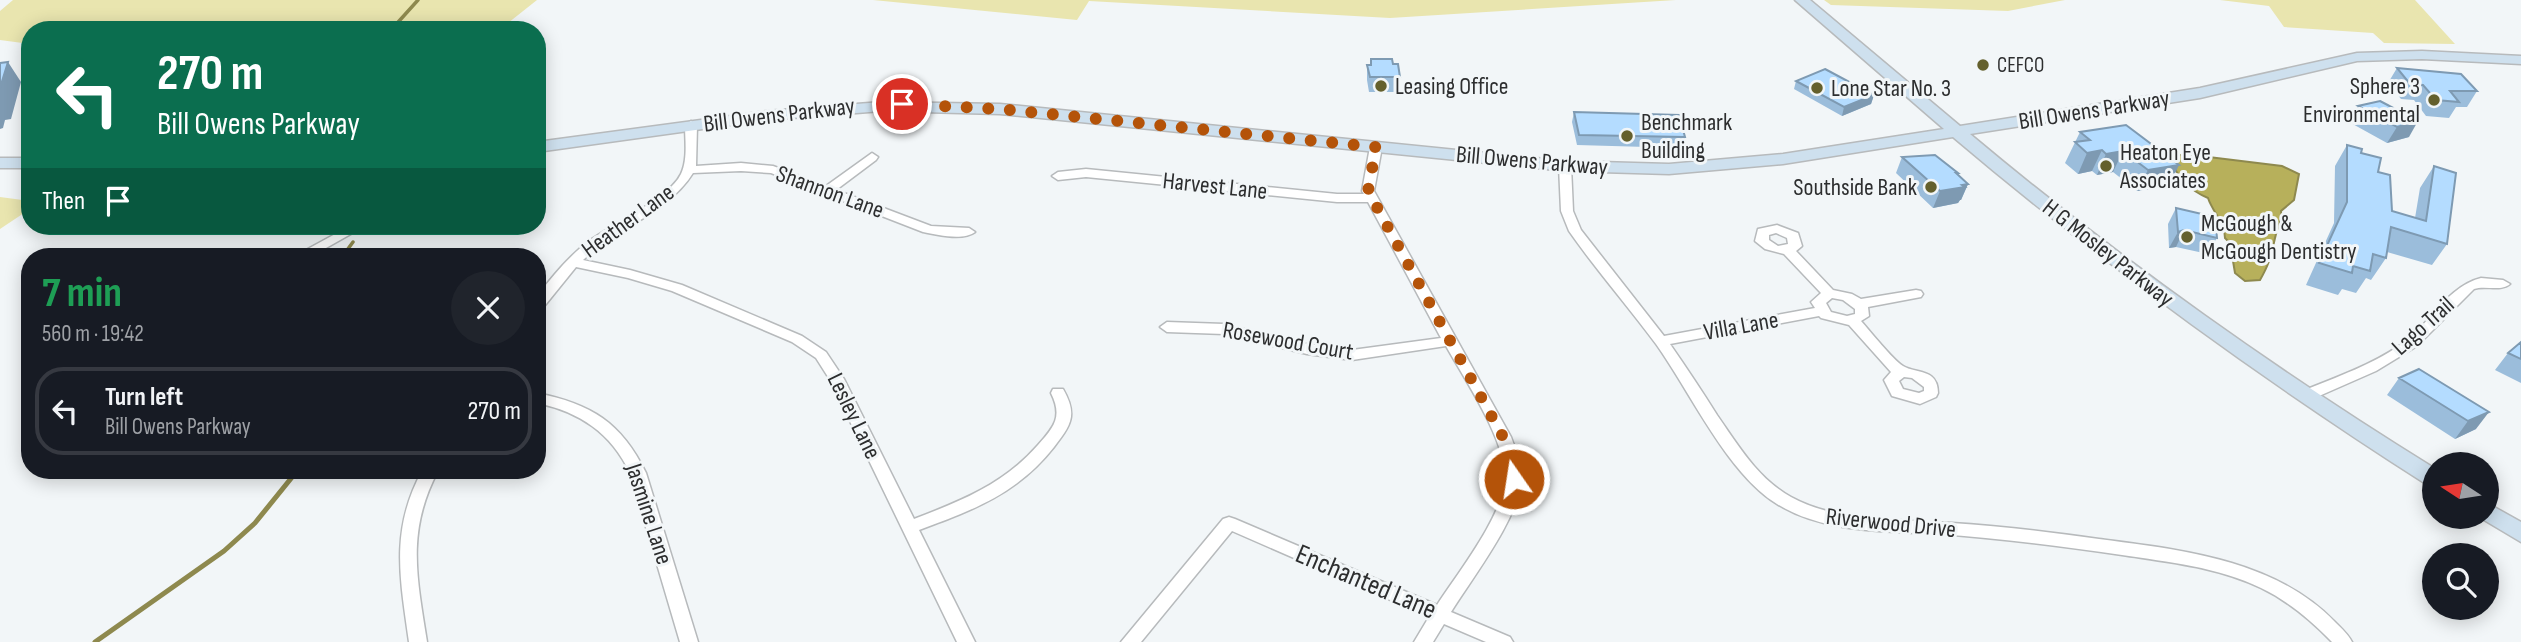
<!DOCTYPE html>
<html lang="en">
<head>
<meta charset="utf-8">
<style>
  body { margin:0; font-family:"Sofia Sans Condensed",sans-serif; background:#20242c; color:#f1f3f6; height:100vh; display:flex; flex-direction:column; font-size:26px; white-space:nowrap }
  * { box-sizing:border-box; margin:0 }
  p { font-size:23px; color:#9ea1a6 }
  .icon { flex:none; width:38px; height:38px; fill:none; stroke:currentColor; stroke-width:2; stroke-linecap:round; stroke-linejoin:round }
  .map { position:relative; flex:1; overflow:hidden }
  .sheet { position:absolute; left:21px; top:248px; width:525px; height:231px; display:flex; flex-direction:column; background:#171b24; border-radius:28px; box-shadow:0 4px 18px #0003 }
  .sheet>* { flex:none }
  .banner { position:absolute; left:21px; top:21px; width:525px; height:214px; border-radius:28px; box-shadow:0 4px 18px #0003; background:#0b6e4f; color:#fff; overflow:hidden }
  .needle { width:46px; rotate:282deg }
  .tools { position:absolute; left:2422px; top:452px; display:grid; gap:14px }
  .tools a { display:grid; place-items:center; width:77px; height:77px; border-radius:50%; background:#171b24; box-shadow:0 4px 18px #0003; font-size:35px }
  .pin { position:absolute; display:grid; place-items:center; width:60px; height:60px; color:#fff; margin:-30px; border:4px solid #fff; border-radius:50%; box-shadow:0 2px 7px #0007 }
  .me { position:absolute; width:77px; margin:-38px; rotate:347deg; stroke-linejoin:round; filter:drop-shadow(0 0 5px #0008) }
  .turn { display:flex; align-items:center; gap:24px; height:147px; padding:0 21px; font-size:32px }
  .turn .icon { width:91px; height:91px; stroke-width:2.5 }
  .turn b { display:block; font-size:49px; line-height:60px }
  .then { display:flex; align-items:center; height:66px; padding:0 21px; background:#0003; gap:14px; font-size:26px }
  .round { display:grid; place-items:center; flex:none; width:74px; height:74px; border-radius:37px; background:#20242c }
  .overview { display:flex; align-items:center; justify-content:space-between; height:119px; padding:0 21px }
  h1 { font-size:42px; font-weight:700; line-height:52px; color:#1e9e55 }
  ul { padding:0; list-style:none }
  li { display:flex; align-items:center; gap:21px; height:88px; margin:0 14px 10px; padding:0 7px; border:4px solid #363941; border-radius:28px }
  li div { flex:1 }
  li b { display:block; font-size:26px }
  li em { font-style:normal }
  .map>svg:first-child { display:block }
  .green { fill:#e9e5af }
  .water { fill:#b7b05b; stroke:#8e894e; stroke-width:2 }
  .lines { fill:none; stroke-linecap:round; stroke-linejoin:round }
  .stream-far1 { stroke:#8e894e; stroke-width:3.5 }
  .stream { stroke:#8e894e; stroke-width:5 }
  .street-casing { stroke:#b7babc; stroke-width:3 }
  .secondary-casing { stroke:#b7babc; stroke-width:3 }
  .street { fill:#fff; fill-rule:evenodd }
  .secondary { fill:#cee0ee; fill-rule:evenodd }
  .wall { fill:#9bbddb }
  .shaded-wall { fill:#7e9ab2 }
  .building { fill:#b4dcff; stroke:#7e9ab2; stroke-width:2 }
  .route { stroke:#b45309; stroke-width:12; stroke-dasharray:0 21.6 }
  .poi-dot { fill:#64602d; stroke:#f2f6f8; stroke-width:2.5 }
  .labels { text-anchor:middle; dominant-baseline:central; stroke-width:6; stroke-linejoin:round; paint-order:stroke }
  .far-poi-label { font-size:21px; fill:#2d2e2f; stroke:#f2f6f8; text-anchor:start }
  .poi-label { font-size:24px; fill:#2d2e2f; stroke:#f2f6f8; text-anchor:start }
  .street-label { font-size:24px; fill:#2d2e2f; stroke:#f2f6f8 }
  .near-street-label { font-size:28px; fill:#2d2e2f; stroke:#f2f6f8 }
</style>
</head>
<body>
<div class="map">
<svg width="2521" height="642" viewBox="0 0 2521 642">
  <rect width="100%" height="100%" fill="#f2f6f8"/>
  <!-- green -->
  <path class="green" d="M13,0H537L499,30H30V44L0,40V11Z
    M873,0H1676L1390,18L1089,1L1077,20Z
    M1824,0H2065L2008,11L1831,5Z
    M2220,0H2415L2455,44L2384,43L2373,33L2284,27L2269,6Z
    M0,197L30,201V209L0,229Z"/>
  <!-- water -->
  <path class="water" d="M2184,154L2282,166L2299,174L2294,200L2281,211C2282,221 2278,225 2276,234C2271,254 2271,261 2260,280L2245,281L2235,273L2232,255L2225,247L2229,242L2225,238C2225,222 2213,213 2208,198C2191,191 2177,177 2170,158Z"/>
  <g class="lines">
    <!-- stream-far1 -->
    <path class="stream-far1" d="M391,30L418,0
      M335,226L337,228
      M342,257L353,242"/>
    <!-- stream -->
    <path class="stream" d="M95,642L224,551L255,523L297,471"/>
    <!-- street casing -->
    <g class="street-casing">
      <path id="street" d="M691,121L697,125L696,166L741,163L773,166L826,186L872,153L878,157L876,160L836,190L931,226L969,228L975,232C963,241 938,235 923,232L771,173L741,171L693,173C668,213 617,228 583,260L630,270L682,285L802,336L826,352L844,379L914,519C961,501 1004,484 1038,445C1054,427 1063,417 1051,393L1053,389H1063C1078,415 1071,425 1054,447C1017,494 973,510 919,530L975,642H957L830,380L816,358L792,342L672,291L628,278L576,267L542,309L537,310V296C553,276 569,256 589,241C613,223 669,199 681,174C688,159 685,140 685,125Z
        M1376,143L1382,147L1374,191L1511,437C1516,450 1521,464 1521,479C1520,517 1472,578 1451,612L1510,637L1513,642H1486L1444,624L1433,642H1414L1429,617L1232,531L1141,642H1121L1223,519L1229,517L1235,519L1437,605C1457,574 1504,515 1505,478C1506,440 1465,380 1446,346L1352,360L1307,354L1224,334L1167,332L1160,327L1167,322L1224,324L1307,344L1352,350L1441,338L1368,202H1337L1086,177L1058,180L1052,176L1058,172L1086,169L1337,194H1364L1362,191L1370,147Z
        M1565,162L1571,166L1573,211L1581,230L1664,336L1815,308L1811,302L1821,293L1784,254L1765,249L1755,241L1758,229L1777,225L1798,233L1802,246L1796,251L1833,290L1852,294L1861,299L1916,290L1921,291L1923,294L1921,297L1868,307L1869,316L1861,321C1871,332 1892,359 1903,366C1916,374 1938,368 1938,393L1936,397L1920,404L1892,396L1884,380L1891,372L1849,325L1821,318L1819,316L1670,344C1686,367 1702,391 1717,415C1738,445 1757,478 1791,497C1839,523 1899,519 1952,523C2001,526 2050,532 2099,539C2181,550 2274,559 2335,622C2341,628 2348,634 2352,642H2332C2311,620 2288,601 2261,588C2218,567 2168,562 2122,555C2060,546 1999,538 1937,534C1884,531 1824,533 1777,504C1727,473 1691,393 1656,344C1628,306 1596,270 1569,231L1561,211L1559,166ZM1776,233L1787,238L1788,244L1778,246L1769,240V235ZM1832,298L1843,300L1855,309V314L1847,316L1831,312L1826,303ZM1904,377L1912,378L1924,387V391L1919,393L1903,389L1899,381Z
        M350,226H365L310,257H293Z
        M2481,278L2503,280L2510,284C2501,292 2485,285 2474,289L2417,346L2376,371L2310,400H2300L2298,396L2300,392C2336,377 2376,364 2407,340C2432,320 2449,286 2481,278Z
        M537,393C591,404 621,422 646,473L698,642H680L630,473C611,433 580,412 537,403Z
        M422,471H438C406,531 417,578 427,642H409C400,578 390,530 422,471Z"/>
    </g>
    <!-- secondary casing -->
    <g class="secondary-casing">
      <path id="secondary" d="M1795,0H1810L1960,126L2200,88L2357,53L2422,51L2521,56V64L2422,59L2357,61L2200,98L1970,134C2117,257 2271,367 2434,468V486L2426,484C2260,378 2103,264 1953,137L1783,164L1669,174L1565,171L1000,114L882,111L767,120L537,152V142L767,111L882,102L1000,104L1565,161L1669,164L1783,154L1944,129Z
        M0,158H30V168H0Z
        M2487,503L2521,522V542L2479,517L2487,516Z"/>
    </g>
    <!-- street -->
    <use href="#street" class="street"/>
    <!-- secondary -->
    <use href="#secondary" class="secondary"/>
  </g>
  <!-- wall -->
  <path class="wall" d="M1371,59L1393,64L1400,77L1399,92H1369L1367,80V65H1370Z
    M2397,68L2477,91L2467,107H2456L2449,118L2426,116L2414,100L2401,99L2388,83Z
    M1796,81L1874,95L1871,104L1842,116L1794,89Z
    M2380,101L2409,137L2387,143L2349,122L2358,106Z
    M1574,112L1685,137L1682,148L1577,145L1572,122Z
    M2126,125L2169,186L2137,191L2113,172L2097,175L2092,171L2078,174L2065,163L2080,132Z
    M2347,145L2361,153L2378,172L2392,211L2415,218L2420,188L2434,166L2447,244L2432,265L2387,252L2386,258L2371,280L2366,278L2356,293L2342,289L2338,295L2306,285L2334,223L2335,166Z
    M1902,157L1957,175L1968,184L1961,200H1960L1958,203L1933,208L1896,173Z
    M2176,208L2217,238L2208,254L2176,247L2169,248L2168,224Z
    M2521,342V383L2495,370L2508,353Z
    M2419,369L2476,429L2455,439L2387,395L2399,378Z"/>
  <!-- shaded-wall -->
  <path class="shaded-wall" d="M8,62L21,82L11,119L5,120L3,128L0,129V88Z
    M1874,95L1871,104L1842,116L1844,107Z
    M2418,121L2409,137L2387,143L2397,127Z
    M2102,150L2092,171L2078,174L2087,153Z
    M2123,151L2113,172L2097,175L2106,154Z
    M2179,165L2169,186L2137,191L2148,170Z
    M1956,173H1958L1952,189L1962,185L1968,184L1961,200H1960L1958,203L1933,208L1940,191Z
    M2184,230L2176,247L2169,248L2178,232Z
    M2489,412L2476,429L2455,439L2468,421Z"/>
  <!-- building -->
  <path class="building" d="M1371,59H1392L1393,64H1398L1400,77H1370L1367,65H1371Z
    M8,62L0,88V63Z
    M2397,68L2461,74L2477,91H2450L2459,102L2436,100L2423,85L2410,84Z
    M1825,69L1874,95L1844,107L1796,81Z
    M2380,101L2418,121L2397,127L2358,106Z
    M1574,112L1679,115L1685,137L1579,135Z
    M2126,125L2179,165L2148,170L2123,151L2106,154L2102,150L2087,153L2075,142L2090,140L2080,132Z
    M2347,145L2362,149L2361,153L2381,158L2378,172L2390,175L2392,211L2426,221L2434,166L2456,173L2447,244L2391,227L2386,258L2373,254L2370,271L2353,266L2352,273L2319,263L2347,202Z
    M1935,155L1958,173H1956L1968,184L1962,185L1965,187L1940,191L1902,157Z
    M2176,208L2215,217L2217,238L2184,230L2178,232Z
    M2521,342V359L2508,353Z
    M2419,369L2489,412L2468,421L2399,378Z"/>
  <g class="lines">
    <!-- route -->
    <path class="route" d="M902,104L1000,109L1376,147L1368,191L1503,437L1514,468V479"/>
  </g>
  <!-- markers -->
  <g class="poi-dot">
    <circle cx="1983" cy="65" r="7"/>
    <circle cx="1381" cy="86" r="7"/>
    <circle cx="1817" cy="88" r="7"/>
    <circle cx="2434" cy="100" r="7"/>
    <circle cx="1627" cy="136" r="7"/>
    <circle cx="2106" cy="166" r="7"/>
    <circle cx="1931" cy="187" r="7"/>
    <circle cx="2187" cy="237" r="7"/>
  </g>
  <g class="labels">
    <!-- far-poi labels -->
    <g class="far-poi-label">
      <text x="1997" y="65">CEFCO</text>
    </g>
    <!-- poi labels -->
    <g class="poi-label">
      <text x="1395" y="86">Leasing Office</text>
      <text x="2420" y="86" text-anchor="end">Sphere 3<tspan x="2420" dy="28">Environmental</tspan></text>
      <text x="1831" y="88">Lone Star No. 3</text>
      <text x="1641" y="122">Benchmark<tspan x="1641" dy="28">Building</tspan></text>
      <text x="2120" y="152">Heaton Eye<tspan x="2120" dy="28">Associates</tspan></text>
      <text x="1917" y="187" text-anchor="end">Southside Bank</text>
      <text x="2201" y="223">McGough &amp;<tspan x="2201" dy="28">McGough Dentistry</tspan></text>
    </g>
    <!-- street labels -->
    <g class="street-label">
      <text transform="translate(2094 110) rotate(-9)">Bill Owens Parkway</text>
      <text transform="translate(779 115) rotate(-7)">Bill Owens Parkway</text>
      <text transform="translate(1532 161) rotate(5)">Bill Owens Parkway</text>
      <text transform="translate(1215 186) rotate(6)">Harvest Lane</text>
      <text transform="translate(830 192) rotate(20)">Shannon Lane</text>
      <text transform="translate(628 221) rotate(-36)">Heather Lane</text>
      <text transform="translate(2108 253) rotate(38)">H G Mosley Parkway</text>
      <text transform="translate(1741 326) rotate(-10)">Villa Lane</text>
      <text transform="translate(2423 326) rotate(-42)">Lago Trail</text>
      <text transform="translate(1288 341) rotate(10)">Rosewood Court</text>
      <text transform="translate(854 416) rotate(64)">Lesley Lane</text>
      <text transform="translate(649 514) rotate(72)">Jasmine Lane</text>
      <text transform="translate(1891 523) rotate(6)">Riverwood Drive</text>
    </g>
    <!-- near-street labels -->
    <g class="near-street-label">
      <text transform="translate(1366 582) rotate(23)">Enchanted Lane</text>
    </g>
  </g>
</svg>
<div class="tools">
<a><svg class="needle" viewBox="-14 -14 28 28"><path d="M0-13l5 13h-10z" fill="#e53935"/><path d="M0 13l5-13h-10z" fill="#9ea1a6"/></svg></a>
<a><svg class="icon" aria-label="search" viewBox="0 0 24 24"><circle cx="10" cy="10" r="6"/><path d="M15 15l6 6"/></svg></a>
</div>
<div class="pin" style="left:902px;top:104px;background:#d93025"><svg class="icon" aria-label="arrive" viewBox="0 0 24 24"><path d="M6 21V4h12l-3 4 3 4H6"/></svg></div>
<svg class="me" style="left:1514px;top:479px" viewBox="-20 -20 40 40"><circle r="17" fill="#b45309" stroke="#fff" stroke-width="3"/><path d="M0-11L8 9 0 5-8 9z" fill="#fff"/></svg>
<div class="banner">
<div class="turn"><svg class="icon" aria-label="left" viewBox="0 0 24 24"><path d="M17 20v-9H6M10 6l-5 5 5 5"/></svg><div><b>270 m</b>Bill Owens Parkway</div></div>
<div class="then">Then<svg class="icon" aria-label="arrive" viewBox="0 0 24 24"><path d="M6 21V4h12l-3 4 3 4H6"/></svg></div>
</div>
<section class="sheet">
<div class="overview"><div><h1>7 min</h1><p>560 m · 19:42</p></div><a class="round"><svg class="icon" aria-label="close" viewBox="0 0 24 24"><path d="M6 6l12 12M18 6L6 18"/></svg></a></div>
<ul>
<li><svg class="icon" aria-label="left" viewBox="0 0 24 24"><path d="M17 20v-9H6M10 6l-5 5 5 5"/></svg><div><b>Turn left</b><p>Bill Owens Parkway</p></div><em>270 m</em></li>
</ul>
</section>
</div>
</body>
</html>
